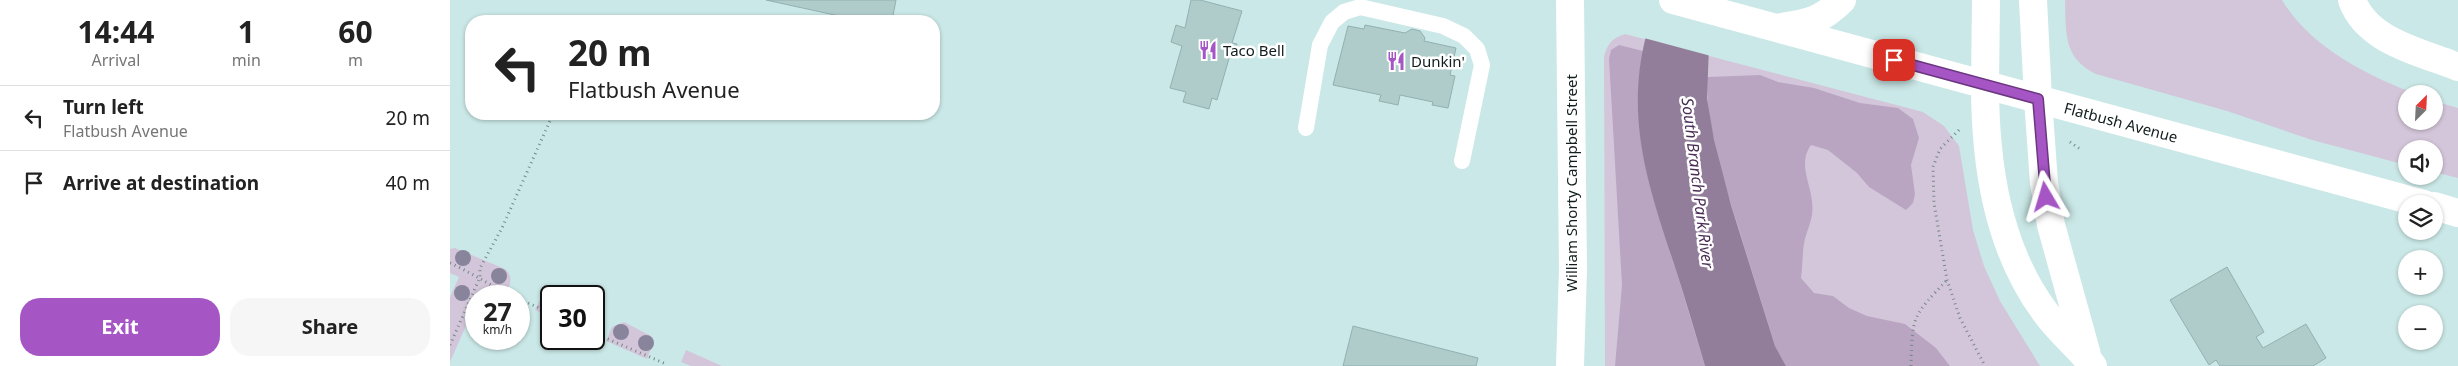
<!DOCTYPE html>
<html lang="en">
<head>
<meta charset="utf-8">
<style>
  body { margin:0; font-family:"Noto Sans",sans-serif; background:#f6f6f6; color:#222; height:100vh; display:flex; flex-direction:column; font-size:19px; white-space:nowrap }
  * { box-sizing:border-box; margin:0 }
  p { font-size:16px; color:#767676 }
  .icon { flex:none; width:28px; height:28px; fill:none; stroke:currentColor; stroke-width:2; stroke-linecap:round; stroke-linejoin:round }
  .map { position:relative; flex:1; overflow:hidden }
  .side { display:flex; flex-direction:column; background:#fff; width:450px }
  .side>* { flex:none }
  .hud { position:absolute; left:15px; top:15px; width:475px; height:105px; border-radius:20px; box-shadow:0 1px 4px #0004; background:#fff; color:#222; overflow:hidden }
  .needle { width:32px; rotate:24deg }
  .fabs { position:absolute; left:1948px; top:85px; display:grid; gap:10px }
  .fabs a { display:grid; place-items:center; width:45px; height:45px; border-radius:50%; background:#fff; box-shadow:0 1px 4px #0004; font-size:25px }
  .speed { position:absolute; left:15px; top:285px; display:flex; gap:10px; font-size:25px; font-weight:700; text-align:center }
  .speed>* { display:grid; place-content:center; width:65px; height:65px; border-radius:50%; background:#fff; box-shadow:0 1px 4px #0004; line-height:1 }
  .speed small { font-size:12px; font-weight:400 }
  .speed .limit { border:2px solid #111; border-radius:8px; background:#fff; color:#111 }
  .pin { position:absolute; display:grid; place-items:center; width:42px; height:42px; color:#fff; margin:-21px; border-radius:10px; box-shadow:0 2px 8px #0006 }
  .me { position:absolute; width:55px; margin:-28px; rotate:353deg; stroke-linejoin:round; filter:drop-shadow(0 0 4px #0008) }
  .turn { display:flex; align-items:center; gap:18px; height:105px; padding:0 20px; font-size:22px }
  .turn .icon { width:65px; height:65px; stroke-width:2.5 }
  .turn b { display:block; font-size:35px; line-height:42px }
  .eta { display:flex; justify-content:space-evenly; align-items:center; height:85px; text-align:center }
  .eta b { font-size:30px; font-weight:700; line-height:35px }
  .cta { display:flex; gap:10px; margin-top:auto; padding:10px 20px }
  .cta a { flex:1; height:58px; border-radius:20px; background:#a655c5; color:#fff; font-size:20px; font-weight:700; line-height:58px; text-align:center }
  .cta a+a { background:#f6f6f6; color:#222 }
  ul { padding:0; list-style:none }
  li { display:flex; align-items:center; gap:15px; height:65px; padding:0 20px; border-top:1px solid #e0e0e0 }
  li div { flex:1 }
  li b { display:block; font-size:19px }
  li em { font-style:normal }
  main { display:flex; flex:1; min-height:0 }
  .map>svg:first-child { display:block }
  .green { fill:#d4c6da }
  .forest { fill:#b9a5c2 }
  .water { fill:#927e9a }
  .pier { fill:#cae8e7 }
  .building { fill:#afcccb; stroke:#93b0b0 }
  .lines { fill:none; stroke-linecap:round; stroke-linejoin:round }
  .path { stroke:#748988; stroke-width:3; stroke-dasharray:1 4; stroke-linecap:butt }
  .service { stroke:#fff; stroke-width:16 }
  .minor { stroke:#fff; stroke-width:28 }
  .tertiary { stroke:#fff; stroke-width:28 }
  .tree { fill:#87849b }
  .route-casing { stroke:#6c3780; stroke-width:12 }
  .route { stroke:#a655c5; stroke-width:9 }
  .labels { text-anchor:middle; dominant-baseline:central; stroke-width:5; stroke-linejoin:round; paint-order:stroke }
  .poi-label { font-size:15px; fill:#121d1d; stroke:#fff; text-anchor:start }
  .street-label { font-size:15px; fill:#121d1d; stroke:#fff }
  .water-label { font-size:16px; font-style:italic; fill:#4a2d56; stroke:#fff }
</style>
</head>
<body>
<main>
<section class="side">
<div class="eta">
<div><b>14:44</b><p>Arrival</p></div>
<div><b>1</b><p>min</p></div>
<div><b>60</b><p>m</p></div>
</div>
<ul>
<li><svg class="icon" aria-label="left" viewBox="0 0 24 24"><path d="M17 20v-9H6M10 6l-5 5 5 5"/></svg><div><b>Turn left</b><p>Flatbush Avenue</p></div><em>20 m</em></li>
<li><svg class="icon" aria-label="arrive" viewBox="0 0 24 24"><path d="M6 21V4h12l-3 4 3 4H6"/></svg><div><b>Arrive at destination</b></div><em>40 m</em></li>
</ul>
<div class="cta"><a>Exit</a><a>Share</a></div>
</section>
<div class="map">
<svg width="2008" height="366" viewBox="0 0 2008 366">
  <rect width="100%" height="100%" fill="#cae8e7"/>
  <!-- green -->
  <path class="green" d="M1615,0H1832C1859,46 1917,76 1966,94H1956V121H1984V101L2008,108V178L1984,172V149H1956V165L1862,140L1777,111L1646,74C1613,58 1616,33 1615,0Z
    M1175,34L1473,112L1494,126L1509,146L1523,230L1534,266L1550,301L1590,366H1155L1154,57C1158,43 1161,39 1175,34Z
    M5,248L55,269C65,277 59,287 55,296L33,288L29,296H26V303L0,362V297L9,277L0,273V249Z
    M103,291L115,296H101V317L85,310L93,294Z
    M174,322L201,336L203,343L197,359L156,341L162,327Z
    M236,350L272,366H241L231,362Z"/>
  <!-- forest -->
  <path class="forest" d="M1169,45L1193,51C1178,126 1201,196 1225,267C1235,300 1245,333 1255,366H1165L1172,285L1159,59L1161,50Z
    M1310,75L1328,82L1364,88L1410,103L1448,108L1463,119L1469,138L1461,165L1465,194L1463,203L1456,210L1419,187L1407,173L1378,150L1361,145C1348,163 1360,182 1362,201C1364,218 1359,224 1355,239C1352,251 1353,265 1351,278L1364,293L1383,296L1399,308L1417,316L1455,324L1486,348L1500,366H1336L1325,346C1313,306 1300,266 1288,226C1273,178 1256,127 1257,77Z"/>
  <!-- water -->
  <path class="water" d="M1196,36L1259,47L1257,98L1264,140L1281,205L1325,346L1336,366H1255C1245,332 1235,298 1224,264C1198,186 1175,118 1196,36Z"/>
  <!-- pier -->
  <path class="pier" d="M1205,0H1267L1261,56L1194,38Z"/>
  <!-- building -->
  <path class="building" d="M316,0H446L442,21H412Z
    M741,0H750L792,11L782,43L787,44L784,56L780,55L767,100L762,98L759,109L733,102L736,92L720,88L732,46L721,42L726,25L735,28Z
    M915,25L955,33L962,29L970,31L975,38L974,41L1006,48L1000,75L1005,76L998,108L982,105L983,102L950,95L948,105L929,101L931,95L883,85L898,26L914,29Z
    M1777,267L1814,332L1806,337L1813,348L1856,324L1876,358L1863,366H1770L1766,360L1759,365L1720,300Z
    M903,326L1028,358L1026,366H893Z"/>
  <g class="lines">
    <!-- path -->
    <path class="path" d="M1509,130L1490,149L1483,167L1484,203L1497,280L1510,318L1535,366
      M1620,142L1630,149
      M0,263C22,273 41,286 63,296
      M69,299L101,313
      M144,333L216,364
      M0,345L30,277V268L52,228L103,114
      M1461,366C1462,315 1463,316 1497,280"/>
    <!-- service -->
    <path class="service" d="M856,128L870,45L882,22L894,12L910,7L993,26L1014,36L1027,49L1032,65L1012,161"/>
    <!-- minor -->
    <path class="minor" d="M1120,0L1123,269L1120,366
      M1902,0C1917,42 1971,52 2008,67
      M1535,84C1535,164 1547,247 1595,312C1609,332 1629,347 1643,366
      M1588,99L1594,183L1601,225L1637,355"/>
    <!-- tertiary -->
    <path class="tertiary" d="M1223,0L1974,204
      M1583,0L1588,99
      M1331,27C1359,23 1372,20 1392,0
      M1535,84L1536,0
      M1984,206L2008,213"/>
  </g>
  <!-- trees -->
  <g class="tree">
    <circle cx="13" cy="258" r="8"/>
    <circle cx="49" cy="276" r="8"/>
    <circle cx="12" cy="293" r="8"/>
    <circle cx="171" cy="332" r="8"/>
    <circle cx="196" cy="343" r="8"/>
  </g>
  <g class="lines">
    <!-- route casing -->
    <g class="route-casing">
      <path id="route" d="M1444,60L1588,99L1596,197"/>
    </g>
    <!-- route -->
    <use href="#route" class="route"/>
  </g>
  <!-- icons -->
  <defs>
    <g id="restaurant-bare" transform="scale(1.5)"><path d="M-5-6h1v4h1v-4h1v4h1v-4h1v5L-1.5 .5V6h-2V.5L-5-1ZM5-6V6H3V1.5H1.5Q1.5-4 5-6Z" fill="#a655c5" stroke="#fff" stroke-width="2.5" paint-order="stroke"/></g>
  </defs>
  <g fill-rule="evenodd">
    <use href="#restaurant-bare" x="758" y="50"/>
    <use href="#restaurant-bare" x="946" y="61"/>
  </g>
  <g class="labels">
    <!-- poi labels -->
    <g class="poi-label">
      <text x="773" y="50">Taco Bell</text>
      <text x="961" y="61">Dunkin'</text>
    </g>
    <!-- street labels -->
    <g class="street-label">
      <text transform="translate(1671 122) rotate(15)">Flatbush Avenue</text>
      <text transform="translate(1121 183) rotate(-90)">William Shorty Campbell Street</text>
    </g>
    <!-- water labels -->
    <g class="water-label">
      <text transform="translate(1248 183) rotate(83)">South Branch Park River</text>
    </g>
  </g>
</svg>
<div class="fabs">
<a><svg class="needle" viewBox="-14 -14 28 28"><path d="M0-13l5 13h-10z" fill="#e53935"/><path d="M0 13l5-13h-10z" fill="#767676"/></svg></a>
<a><svg class="icon" aria-label="sound" viewBox="0 0 24 24"><path d="M4 9h4l5-4v14l-5-4H4zM17 9q2 3 0 6"/></svg></a>
<a><svg class="icon" aria-label="layers" viewBox="0 0 24 24"><path d="M12 4l9 5-9 5-9-5zM3 14l9 5 9-5"/></svg></a>
<a>+</a>
<a>−</a>
</div>
<div class="speed"><div>27<small>km/h</small></div><div class="limit">30</div></div>
<div class="pin" style="left:1444px;top:60px;background:#d93025"><svg class="icon" aria-label="arrive" viewBox="0 0 24 24"><path d="M6 21V4h12l-3 4 3 4H6"/></svg></div>
<svg class="me" style="left:1596px;top:197px" viewBox="-20 -20 40 40"><path d="M0-17L14 15 0 8-14 15z" fill="#a655c5" stroke="#fff" stroke-width="4"/></svg>
<div class="hud">
<div class="turn"><svg class="icon" aria-label="left" viewBox="0 0 24 24"><path d="M17 20v-9H6M10 6l-5 5 5 5"/></svg><div><b>20 m</b>Flatbush Avenue</div></div>
</div>
</div>
</main>
</body>
</html>
